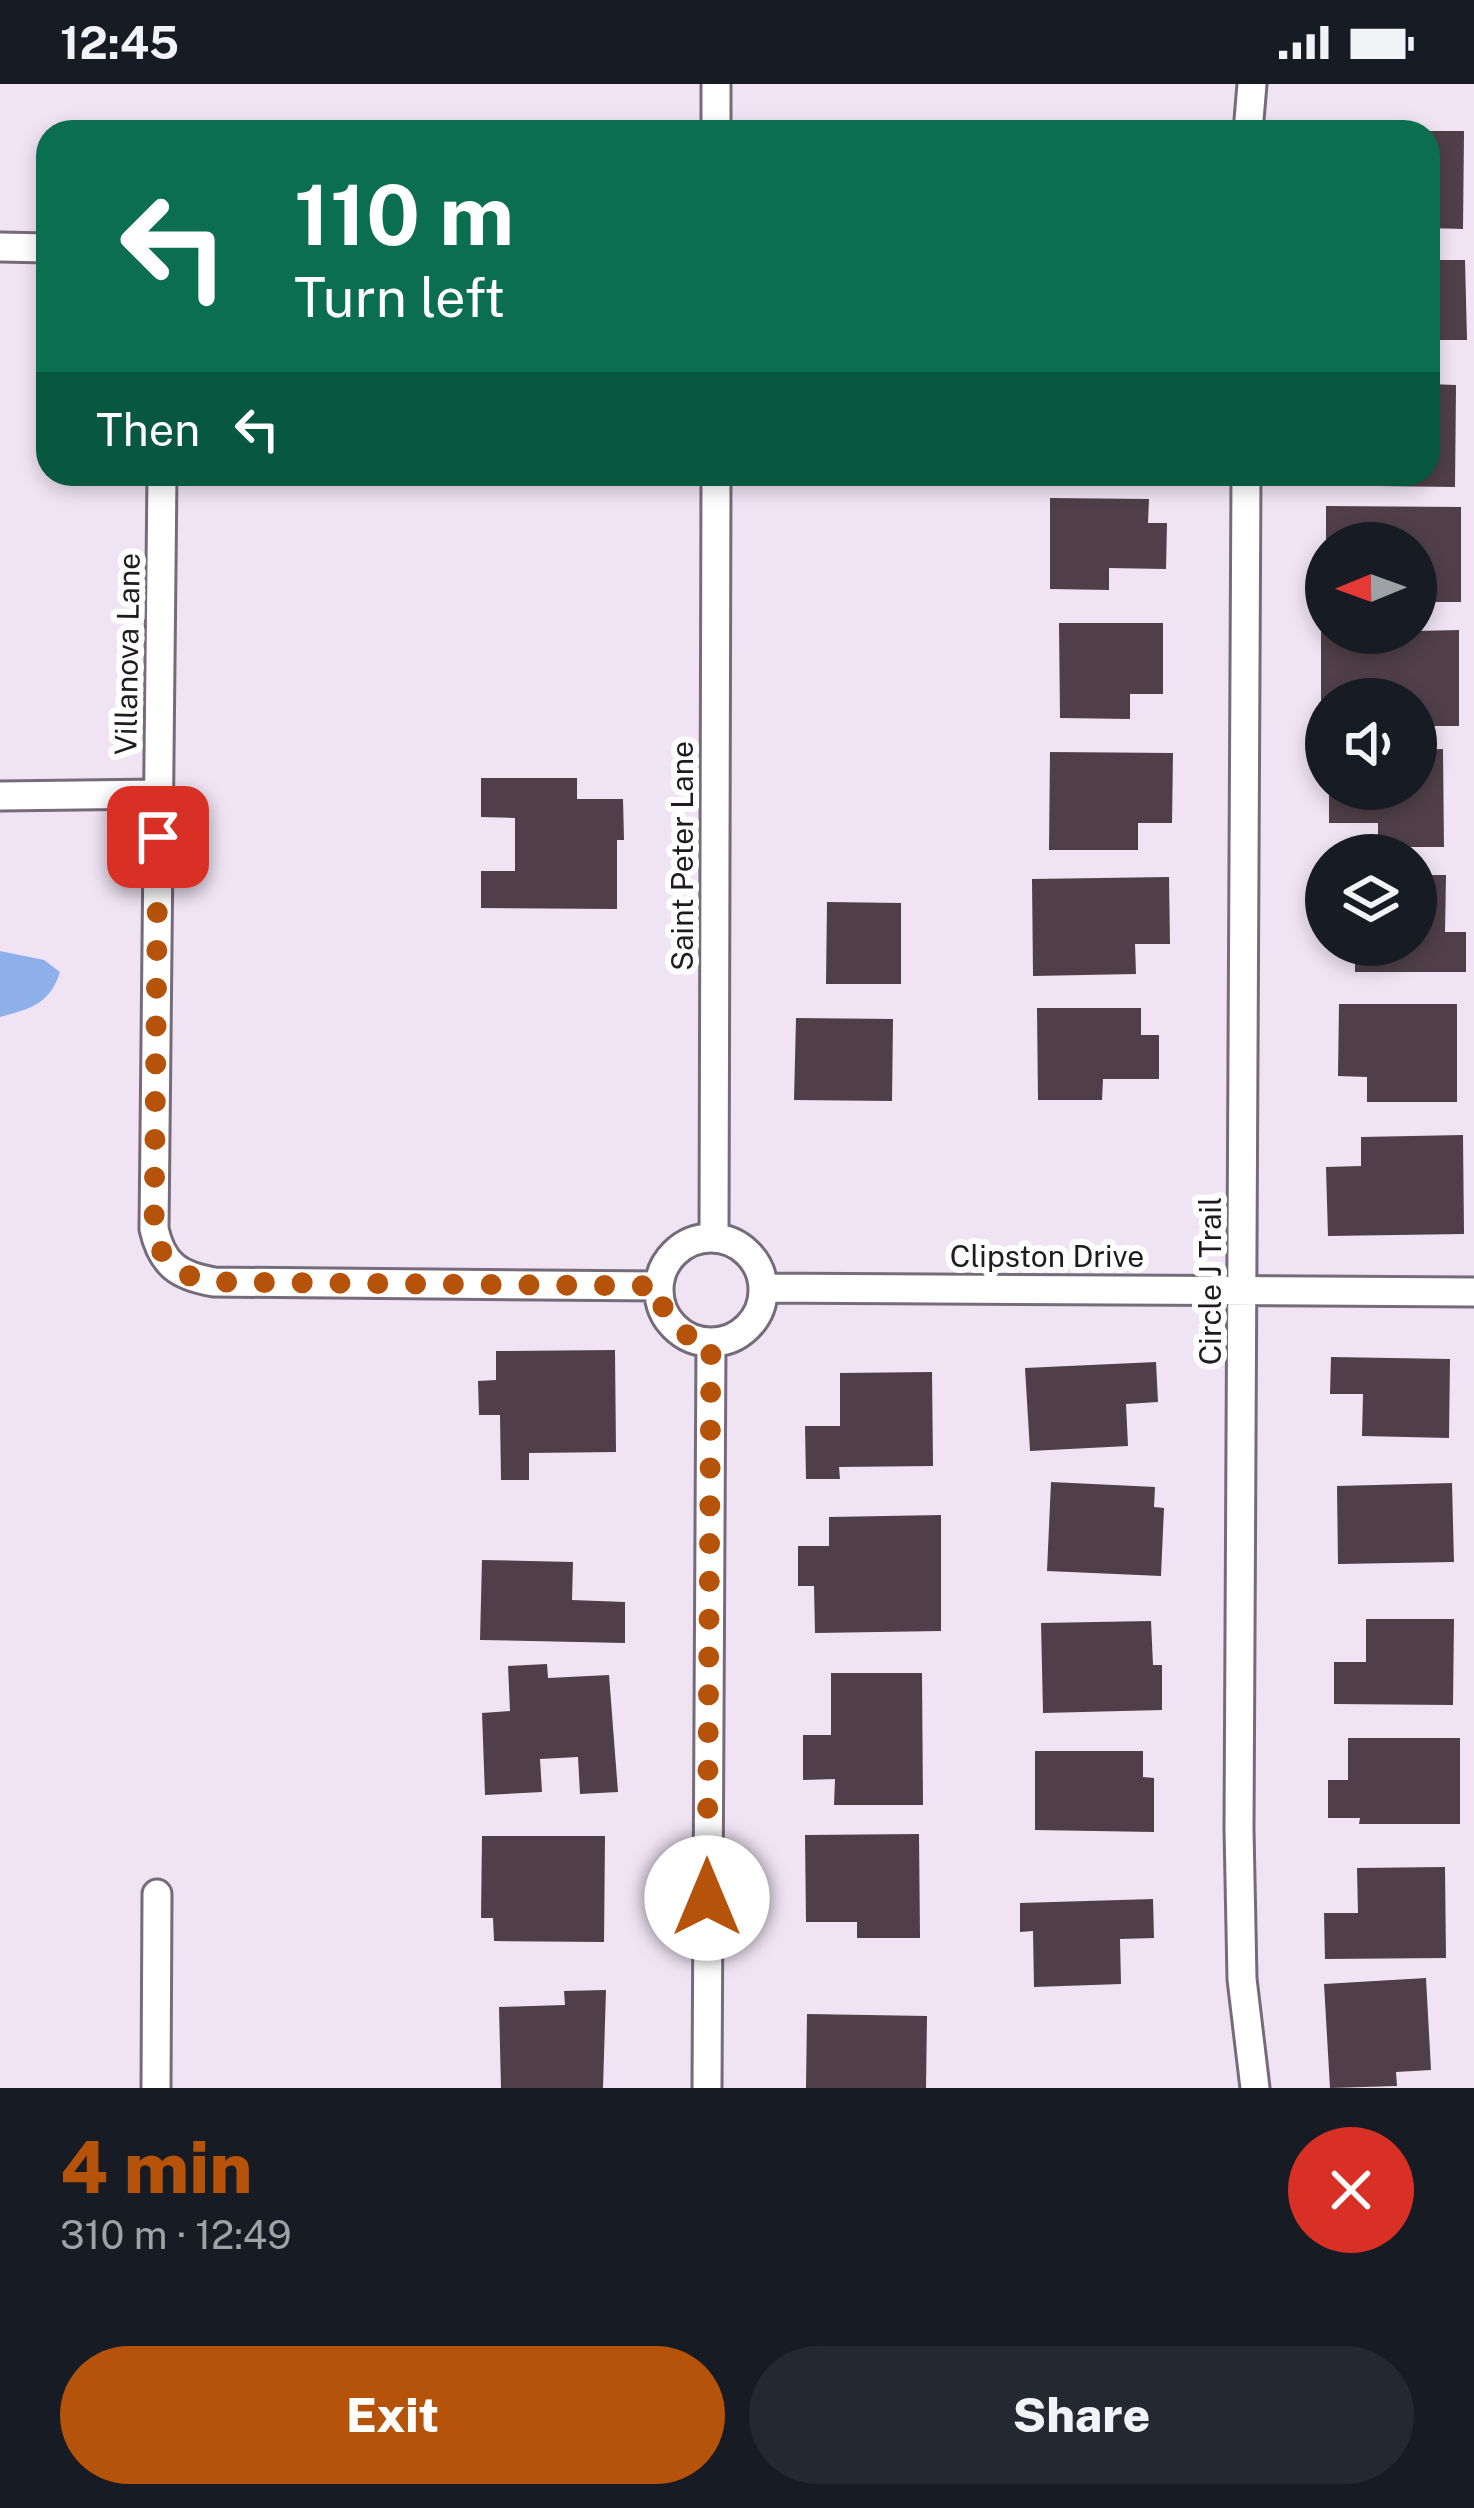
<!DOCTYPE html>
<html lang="en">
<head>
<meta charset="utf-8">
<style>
  body { margin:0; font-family:"Public Sans",sans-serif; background:#242831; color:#f1f3f6; height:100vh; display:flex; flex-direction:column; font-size:45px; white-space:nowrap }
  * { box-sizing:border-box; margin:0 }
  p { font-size:39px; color:#9ea1a6 }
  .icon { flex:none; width:66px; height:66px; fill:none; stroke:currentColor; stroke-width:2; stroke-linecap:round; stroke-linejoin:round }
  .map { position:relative; height:2004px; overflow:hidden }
  .side { display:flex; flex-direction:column; background:#171b24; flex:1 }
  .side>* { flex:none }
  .top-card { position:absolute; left:36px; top:36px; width:1404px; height:366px; border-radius:36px; box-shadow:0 6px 18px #0003; background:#0b6e4f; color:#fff; overflow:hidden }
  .needle { width:78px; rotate:269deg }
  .tools { position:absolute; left:1305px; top:438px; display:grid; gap:24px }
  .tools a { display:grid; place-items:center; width:132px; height:132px; border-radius:50%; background:#171b24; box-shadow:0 6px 18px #0003; font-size:60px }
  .pin { position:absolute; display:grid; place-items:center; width:102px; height:102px; color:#fff; margin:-51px; border-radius:24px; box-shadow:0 6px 18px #0006 }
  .me { position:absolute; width:132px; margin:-66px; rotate:0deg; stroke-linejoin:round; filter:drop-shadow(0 0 9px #0008) }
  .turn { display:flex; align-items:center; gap:42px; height:252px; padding:0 60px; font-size:54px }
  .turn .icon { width:156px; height:156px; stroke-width:2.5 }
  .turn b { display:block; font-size:84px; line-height:102px }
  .then { display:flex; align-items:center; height:114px; padding:0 60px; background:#0003; gap:24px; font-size:45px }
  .round { display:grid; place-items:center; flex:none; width:126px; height:126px; border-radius:63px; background:#242831 }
  .overview { display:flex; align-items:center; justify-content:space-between; height:204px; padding:0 60px }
  h1 { font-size:72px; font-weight:800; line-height:90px; color:#b45309 }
  .button { display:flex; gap:24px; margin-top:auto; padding:24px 60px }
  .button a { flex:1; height:138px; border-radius:72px; background:#b45309; color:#fff; font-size:48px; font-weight:800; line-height:138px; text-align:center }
  .button a+a { background:#242831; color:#f1f3f6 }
  .status { display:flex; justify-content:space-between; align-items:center; height:84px; padding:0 60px; background:#171b24; direction:ltr }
  .status svg { height:33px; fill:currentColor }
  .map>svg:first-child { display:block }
  .water { fill:#8eafea }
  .building { fill:#503f48 }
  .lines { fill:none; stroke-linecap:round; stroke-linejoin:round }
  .street-casing { stroke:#766b7a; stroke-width:33 }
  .street { stroke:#fff; stroke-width:27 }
  .route { stroke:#b45309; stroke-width:21; stroke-dasharray:0 37.8 }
  .labels { text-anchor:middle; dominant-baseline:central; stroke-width:12; stroke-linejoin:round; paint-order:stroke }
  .street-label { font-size:30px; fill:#201b21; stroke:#fff }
</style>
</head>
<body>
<div class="status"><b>12:45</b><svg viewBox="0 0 49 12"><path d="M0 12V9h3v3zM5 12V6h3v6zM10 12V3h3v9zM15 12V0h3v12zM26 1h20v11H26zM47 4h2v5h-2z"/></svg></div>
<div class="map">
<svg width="1474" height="2004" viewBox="0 0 1474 2004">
  <rect width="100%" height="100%" fill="#f0e3f4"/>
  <!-- water -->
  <path class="water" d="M0,867L44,876L60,888C50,920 30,925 0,933Z"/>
  <!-- building -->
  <path class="building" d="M1067,37L1179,39V48H1066Z
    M805,42H915V48H805Z
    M1428,47H1464L1463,145L1428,144Z
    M1428,176H1465L1467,256H1428Z
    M1428,300L1456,301L1455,403L1377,402V390H1428Z
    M1050,414L1149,415L1148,439H1167L1166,485L1109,484V506L1050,505Z
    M1326,422L1461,423V518H1416V459H1326Z
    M1059,539H1163V610H1130V635L1060,634Z
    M1321,545H1326V549L1459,546V642H1416V615L1321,617Z
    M1443,665L1444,763H1378V739H1329V705H1416V666Z
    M1050,668L1173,669L1172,739H1138V766H1049Z
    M481,694H577V715H623L624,756H617V825L481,824V787H515V734L481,733Z
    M1416,791H1446L1445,848H1466V888H1355V861H1416Z
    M1169,793L1170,860H1135L1136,890L1033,892L1032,795Z
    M827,818L901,819V900H826Z
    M1339,920H1457V1018H1367V993L1338,992Z
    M1037,924H1141V951H1159V995H1103L1102,1016H1038Z
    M796,934L893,935L892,1017L794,1016Z
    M1463,1051L1464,1150L1328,1152L1326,1083L1361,1082V1053Z
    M615,1266L616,1368L529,1369V1396H501L500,1331H479L478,1297L496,1296V1267Z
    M1331,1273L1450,1275L1449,1354L1362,1352L1363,1310H1330Z
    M1156,1278L1158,1318L1126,1320L1128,1362L1030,1367L1025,1284Z
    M932,1288L933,1382L839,1383L840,1395H806L805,1342H840V1289Z
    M1051,1398L1155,1403L1154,1423L1164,1424L1161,1492L1047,1487Z
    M1452,1399L1454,1478L1338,1480L1337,1402Z
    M941,1431V1547L815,1549L814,1502H798V1462H829V1433Z
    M482,1476L573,1478L572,1516L625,1518V1559L480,1556Z
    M1366,1535H1454L1453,1621L1334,1620V1578H1366Z
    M1151,1537L1153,1581H1162V1626L1043,1629L1041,1539Z
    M547,1580L548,1594L609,1591L618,1708L580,1710L578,1673L540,1675L542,1708L485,1711L482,1629L510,1627L508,1582Z
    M831,1589H922L923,1721H834L835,1695L803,1696V1651H831Z
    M1348,1654H1460V1740H1359L1360,1734H1328V1696H1348Z
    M1035,1667H1143V1693L1154,1694V1748L1035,1746Z
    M919,1750L920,1854H857V1838H806L805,1751Z
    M482,1752H605L604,1858L494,1857L493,1834H481Z
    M1445,1783L1446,1874L1325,1875L1324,1829H1358L1357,1784Z
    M1153,1815L1154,1854L1120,1855L1121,1900L1034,1903L1033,1847L1020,1848V1819Z
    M1426,1894L1431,1986L1396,1988L1397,2002L1330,2004L1324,1900Z
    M606,1906L603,2004H501L499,1923L565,1921L564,1907Z
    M807,1930L927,1932L926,2004H806Z"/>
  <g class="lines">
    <!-- street casing -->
    <g class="street-casing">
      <path id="street" d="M716,48V0
        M1248,48L1252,0
        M0,163L48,164
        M162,390L154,1145C162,1181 179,1192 214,1198L659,1202
        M1246,390L1239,1745L1242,1895L1255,2004
        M0,712L159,710
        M714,1154L716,390
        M659 1206a52 52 0 1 1 104 0a52 52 0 1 1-104 0Z
        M763,1204L1474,1208
        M156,2004L157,1810
        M707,2004L711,1258"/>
    </g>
    <!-- street -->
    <use href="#street" class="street"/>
  </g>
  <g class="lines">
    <!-- route -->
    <path class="route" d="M158,753L154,1145C162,1181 179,1192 214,1198L659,1202C661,1235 679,1254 711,1258L707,1814"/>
  </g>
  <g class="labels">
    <!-- street labels -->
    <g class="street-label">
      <text transform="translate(127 570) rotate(-89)">Villanova Lane</text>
      <text transform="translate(682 772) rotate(-90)">Saint Peter Lane</text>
      <text x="1047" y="1172">Clipston Drive</text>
      <text transform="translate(1210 1197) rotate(-90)">Circle J Trail</text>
    </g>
  </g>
</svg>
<div class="tools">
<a><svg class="needle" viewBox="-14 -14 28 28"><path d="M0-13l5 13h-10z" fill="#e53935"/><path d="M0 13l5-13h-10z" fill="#9ea1a6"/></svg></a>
<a><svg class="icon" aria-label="sound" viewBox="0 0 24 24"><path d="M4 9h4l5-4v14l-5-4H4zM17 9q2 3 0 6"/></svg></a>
<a><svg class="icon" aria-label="layers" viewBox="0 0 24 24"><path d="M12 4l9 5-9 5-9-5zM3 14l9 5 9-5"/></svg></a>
</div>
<div class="pin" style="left:158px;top:753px;background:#d93025"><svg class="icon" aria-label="arrive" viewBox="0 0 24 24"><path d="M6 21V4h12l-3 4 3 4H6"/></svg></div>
<svg class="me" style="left:707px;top:1814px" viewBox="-20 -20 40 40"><circle r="19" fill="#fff"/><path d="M0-13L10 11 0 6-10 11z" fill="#b45309"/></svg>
<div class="top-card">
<div class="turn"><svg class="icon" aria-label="left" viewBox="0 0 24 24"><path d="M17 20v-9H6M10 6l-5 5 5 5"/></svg><div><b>110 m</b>Turn left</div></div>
<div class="then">Then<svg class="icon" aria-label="left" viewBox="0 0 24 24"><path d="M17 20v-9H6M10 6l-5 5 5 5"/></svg></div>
</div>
</div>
<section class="side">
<div class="overview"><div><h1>4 min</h1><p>310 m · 12:49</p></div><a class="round" style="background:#d93025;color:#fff"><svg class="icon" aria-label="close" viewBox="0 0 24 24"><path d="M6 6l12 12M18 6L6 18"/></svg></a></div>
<div class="button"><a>Exit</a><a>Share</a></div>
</section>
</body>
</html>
